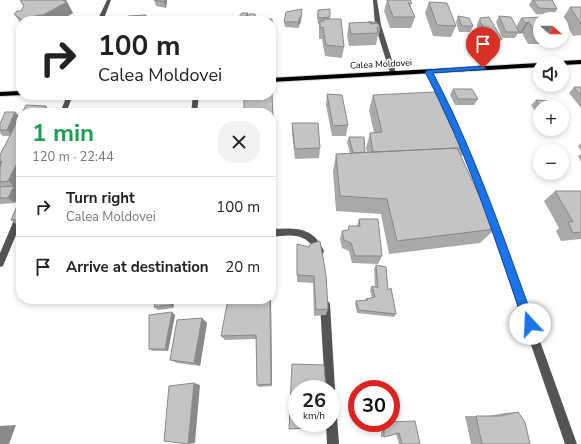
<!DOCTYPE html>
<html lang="en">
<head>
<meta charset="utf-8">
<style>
  body { margin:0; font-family:"Nunito Sans",sans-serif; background:#f2f2f2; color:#222; height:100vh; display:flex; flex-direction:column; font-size:15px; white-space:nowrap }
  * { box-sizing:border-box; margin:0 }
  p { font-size:13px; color:#767676 }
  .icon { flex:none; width:22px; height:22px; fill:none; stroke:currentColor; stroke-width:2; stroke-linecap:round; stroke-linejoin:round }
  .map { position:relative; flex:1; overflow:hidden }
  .sheet { position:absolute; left:16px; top:108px; width:260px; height:196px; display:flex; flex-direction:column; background:#fff; border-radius:16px; box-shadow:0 2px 6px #0003 }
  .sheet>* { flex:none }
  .hud { position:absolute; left:16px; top:16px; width:260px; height:84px; border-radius:16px; box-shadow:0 2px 6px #0003; background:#fff; color:#222; overflow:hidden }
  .needle { width:26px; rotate:111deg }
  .buttons { position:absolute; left:533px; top:12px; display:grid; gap:8px }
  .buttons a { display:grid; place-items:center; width:36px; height:36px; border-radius:50%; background:#fff; box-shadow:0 2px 6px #0003; font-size:20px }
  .speed { position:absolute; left:288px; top:380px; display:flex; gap:8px; font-size:20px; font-weight:700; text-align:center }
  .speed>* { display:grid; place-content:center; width:52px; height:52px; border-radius:50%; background:#fff; box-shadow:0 2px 6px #0003; line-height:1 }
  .speed small { font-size:10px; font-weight:400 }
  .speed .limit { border:6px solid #d22; background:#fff; color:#111 }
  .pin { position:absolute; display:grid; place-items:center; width:34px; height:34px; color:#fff; margin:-41px -17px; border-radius:50% 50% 50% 0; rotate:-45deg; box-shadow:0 0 4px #0007 }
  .pin .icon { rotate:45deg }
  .me { position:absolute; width:44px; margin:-22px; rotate:340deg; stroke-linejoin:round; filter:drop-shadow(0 0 3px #0008) }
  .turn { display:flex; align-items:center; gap:14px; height:84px; padding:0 16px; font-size:18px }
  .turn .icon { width:52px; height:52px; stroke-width:2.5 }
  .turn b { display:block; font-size:28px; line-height:34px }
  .round { display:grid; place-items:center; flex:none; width:42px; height:42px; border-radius:16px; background:#f2f2f2 }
  .overview { display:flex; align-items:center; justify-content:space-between; height:68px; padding:0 16px }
  h1 { font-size:24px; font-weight:700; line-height:30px; color:#1e9e55 }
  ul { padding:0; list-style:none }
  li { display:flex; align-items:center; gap:12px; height:60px; padding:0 16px; border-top:1px solid #e0e0e0 }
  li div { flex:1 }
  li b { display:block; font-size:15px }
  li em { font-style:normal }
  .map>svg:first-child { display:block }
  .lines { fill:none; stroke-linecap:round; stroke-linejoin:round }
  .primary-casing { stroke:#dbdbdb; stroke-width:2 }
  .service { fill:#545454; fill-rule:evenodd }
  .minor { fill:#545454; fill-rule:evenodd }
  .primary { fill:#000; fill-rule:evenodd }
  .wall { fill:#a9a9a9 }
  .shaded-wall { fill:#898989 }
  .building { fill:#c4c4c4; stroke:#898989 }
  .route { fill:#1a73e8; stroke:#114b97 }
  .labels { text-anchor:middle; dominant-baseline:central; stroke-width:3.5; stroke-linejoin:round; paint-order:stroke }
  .far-street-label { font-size:9px; fill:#000; stroke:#fff }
</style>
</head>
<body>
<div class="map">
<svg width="581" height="444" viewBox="0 0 581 444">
  <rect width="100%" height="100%" fill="#fff"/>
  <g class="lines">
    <!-- primary casing -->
    <g class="primary-casing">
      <path id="primary" d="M581,60V64L562,65V63H558L562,61Z
        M540,63V67L271,82V78Z
        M21,91V95H23L0,96V92Z"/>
    </g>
    <!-- service -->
    <path class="service" d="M373,0H377L381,25L396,73L395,74L393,75L390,73L375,25Z"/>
    <!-- minor -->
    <path class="minor" d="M107,0H111L103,21H97Z
      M428,70L431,72L453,112L491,205L577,444H565L483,205L447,112L425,72Z
      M67,95H73L66,113H60Z
      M193,95H199L197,113H191Z
      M21,210V223L3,266L0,267V253L17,213L18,211Z
      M271,229C295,228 313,226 324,251L323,254L320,255L317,254C307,232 291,235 271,237Z
      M325,299L328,301L330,304L335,389L334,393L331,394V389H325L320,304L322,301Z
      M331,398L335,399L336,403L339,444H327L326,423H331Z"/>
    <!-- primary -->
    <use href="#primary" class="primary"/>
  </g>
  <!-- wall -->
  <path class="wall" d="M66,0L73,13L59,21H21V24L14,14L21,11L24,7L20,1Z
    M154,0L167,1L166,8L156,6Z
    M387,0H410L411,7L415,17L411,28H390L384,11Z
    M532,0H552L557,9L554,15L536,14L529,5Z
    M429,2L456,26L451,37L433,36L425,13Z
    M570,7H581V35L573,36L563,18Z
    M302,9L301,24L300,23L298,28L285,27L284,22Z
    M330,9V19L344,47L342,58L325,56L322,39H319V24H318L317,16L318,10Z
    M249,14L256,19V21H250Z
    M458,16L473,26L470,32H459L456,22Z
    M499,16L516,27L521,18L540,19V41H548L546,44H528L522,33L519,34L518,33L515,38H502L496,22Z
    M480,18L502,39L498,44L489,45L477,27V24Z
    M349,23L379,25L380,27V29L379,35H378L376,45L349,46L347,35Z
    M574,87H581V108L569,93Z
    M453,89L478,99L474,105H455L450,95Z
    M327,94L348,125L346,136H332L326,105Z
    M373,95L451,127L467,148L461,157L495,229L480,243L389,254L381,214L336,211L333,171L336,154L350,153L347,142L349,137L365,152H367L366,148L370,133H374L369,110Z
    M536,100L555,107H540V114H537L531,105Z
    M273,104V128H271V113Z
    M15,112L20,117L21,114V189L15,203L0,204V155L10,136H3L0,133V124Z
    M292,123L320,148L319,158L295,159L292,133Z
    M581,143V151L578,146Z
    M581,154V162L578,156Z
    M555,191L581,232V239L561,241L556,231L559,228L544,201Z
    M21,197V228L11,220Z
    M359,219L382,256L378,264L352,263L349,251L342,248L340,239L342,231L348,230L357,226Z
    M297,244L326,275L328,309L326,315L314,316L313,283L297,282Z
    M376,265L388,290L396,314L394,317L357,313L355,304L356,301L365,300L366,299L372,298L370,290L372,286L375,287L374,269Z
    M156,299H175L173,308L158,310L154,307Z
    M188,299H211V301L189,300Z
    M271,299L272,386L259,387L257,385L256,339L225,340L221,336Z
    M172,312L175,315L168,351H153L149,349Z
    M202,318L207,323L200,366L177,363L170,360Z
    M518,412L530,444H471L465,416H488L505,413Z
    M381,423H391L420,444H399L396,434L384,437H381Z"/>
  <!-- shaded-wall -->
  <path class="shaded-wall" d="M61,0H66L73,13L59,21H32L31,19L35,16Z
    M165,0H167V1L166,8L164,2Z
    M248,13V21H240L239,17Z
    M146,15L148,21H144Z
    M300,17V23L298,28V22Z
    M272,19L273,25L271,35V27Z
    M529,22L522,33L519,34L526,23Z
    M46,106L51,113H42Z
    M15,112L21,118L13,136L7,130Z
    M21,156V189L15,203L8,198L14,186L8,181L0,166V162Z
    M172,299H175L173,308L170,305Z
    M270,299H271L272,386L271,384Z
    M172,312L175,315L168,351L165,349Z
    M202,318L207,323L200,366L194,363Z
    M194,383L200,385L195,443L188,444Z
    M16,425L9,444H0V426Z"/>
  <!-- building -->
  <path class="building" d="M23,0H62L67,2L43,15L35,16L31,19L22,20L14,14L17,11H21L24,5L20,1Z
    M154,0H165L164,2Z
    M387,0H410L412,3L410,4L408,2L415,17H393Z
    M533,0H552L557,9L539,8Z
    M429,2L447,3L456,26L437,25Z
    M570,7H581V24Z
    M302,9L301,18L300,17L298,22H284L286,12Z
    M330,9V17L318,18V10Z
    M242,13H248L246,16L239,17Z
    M249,14H255L256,19L249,20Z
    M146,15L144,21H126L128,16Z
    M458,16L469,18L473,26H462Z
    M499,16L511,17L519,32H506Z
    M489,17L502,39H492L480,22V18Z
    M542,17L543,19H540V33H535L529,22L526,23L521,18Z
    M261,19H272L271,27V21H261Z
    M323,19H341L344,47L326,45L323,27L320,28V21H324Z
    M368,22H377L379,25L377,23L371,24V22Z
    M371,22V24L377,23L380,27H377L378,33L351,34L349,23Z
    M574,87H581V96Z
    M453,89H472L478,99H458Z
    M435,92L451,127H455L467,148H457L373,152L370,133L382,132L373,95Z
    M271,93H272L273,117H271V113H240V111L244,109V95H271Z
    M327,94L342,95L348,125L333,126Z
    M536,100L551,101L555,107H541Z
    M26,105L46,106L42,113H22Z
    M97,110L96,113H83V112Z
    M5,112H15L7,130H0V124Z
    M21,114V156L8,181L0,182V167L2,161L0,162V155Z
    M292,123H318L320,148L295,149Z
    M349,137H364L365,152L353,153Z
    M457,148L495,229L397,241L387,199L340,196L336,154Z
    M14,186L8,198H0V187Z
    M555,191H581V232L573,233L568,222H573Z
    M21,197V220H11Z
    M359,219H378L382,256H355L351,243L344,240L342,231L348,230L349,226H360Z
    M320,241L326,275L328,309L316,310L314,276L297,275V244L309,247L310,244Z
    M376,265L386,267L388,290L391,288L396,314L359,310L356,301L368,300L366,299L375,297L372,286L378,288Z
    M156,299H172L170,305L154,307Z
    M228,299H270L271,384L257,385L256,335L221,336Z
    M172,312L165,349H149V315Z
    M202,318L194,363L170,360L177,320Z
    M292,364L324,365L326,389H297V423H328V427L289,429Z
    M194,383L188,444L164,441L169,386Z
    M518,412L525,422L530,444H482L476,416H500Z
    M415,421L420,444H402L399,433L384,437V423H391V422Z"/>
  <!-- route -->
  <path class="route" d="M483,66L486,68V69L433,73C475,153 504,239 535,324L533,328L530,330L526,328L524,324C495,239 467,152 425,72L428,70Z"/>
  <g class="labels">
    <!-- far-street labels -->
    <g class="far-street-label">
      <text transform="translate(381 64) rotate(-3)">Calea Moldovei</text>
    </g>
  </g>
</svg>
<div class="buttons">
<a><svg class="needle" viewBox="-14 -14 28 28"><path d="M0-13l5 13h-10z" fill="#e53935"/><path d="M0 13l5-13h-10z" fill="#767676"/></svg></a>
<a><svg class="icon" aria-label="sound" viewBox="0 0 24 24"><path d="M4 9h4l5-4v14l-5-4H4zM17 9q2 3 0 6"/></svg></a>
<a>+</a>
<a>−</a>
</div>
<div class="speed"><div>26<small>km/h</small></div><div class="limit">30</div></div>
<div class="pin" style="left:483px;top:68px;background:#d93025"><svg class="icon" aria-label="arrive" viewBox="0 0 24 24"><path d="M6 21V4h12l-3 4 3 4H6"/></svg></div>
<svg class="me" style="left:530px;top:324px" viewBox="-20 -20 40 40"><circle r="19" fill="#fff"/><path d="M0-13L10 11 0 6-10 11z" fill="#1a73e8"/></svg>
<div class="hud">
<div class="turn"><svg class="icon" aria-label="right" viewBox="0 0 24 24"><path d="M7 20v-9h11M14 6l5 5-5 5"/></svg><div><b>100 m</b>Calea Moldovei</div></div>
</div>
<section class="sheet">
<div class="overview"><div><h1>1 min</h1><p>120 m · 22:44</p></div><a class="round"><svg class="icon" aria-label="close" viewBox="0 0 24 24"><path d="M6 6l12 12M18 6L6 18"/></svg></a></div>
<ul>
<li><svg class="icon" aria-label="right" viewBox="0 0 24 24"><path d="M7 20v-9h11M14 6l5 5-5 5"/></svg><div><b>Turn right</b><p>Calea Moldovei</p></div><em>100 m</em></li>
<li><svg class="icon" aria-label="arrive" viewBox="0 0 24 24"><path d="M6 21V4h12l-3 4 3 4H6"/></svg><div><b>Arrive at destination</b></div><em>20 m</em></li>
</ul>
</section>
</div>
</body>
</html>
